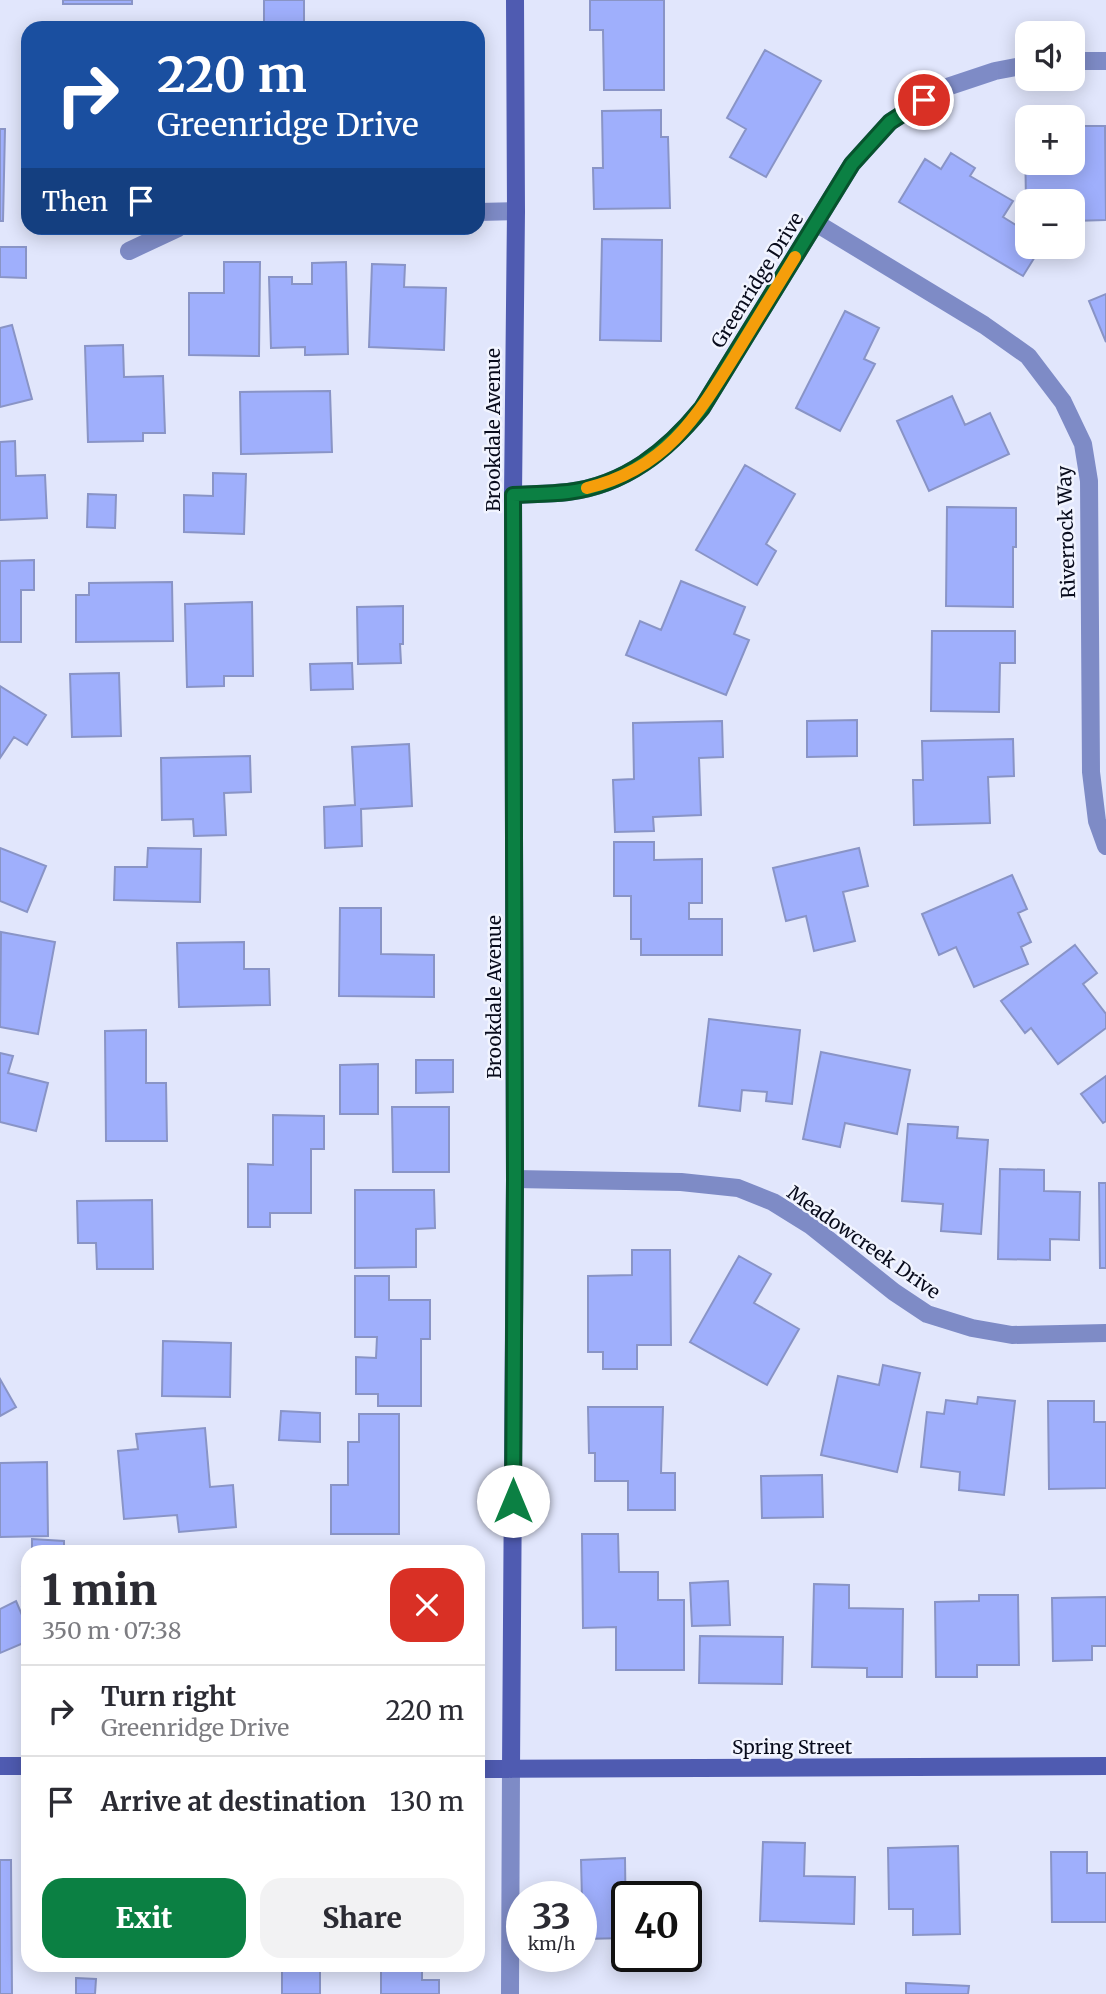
<!DOCTYPE html>
<html lang="en">
<head>
<meta charset="utf-8">
<style>
  body { margin:0; font-family:Merriweather,serif; background:#f2f2f3; color:#2b2b33; height:100vh; display:flex; flex-direction:column; font-size:26px; white-space:nowrap }
  * { box-sizing:border-box; margin:0 }
  p { font-size:23px; color:#7c7c81 }
  .icon { flex:none; width:38px; height:38px; fill:none; stroke:currentColor; stroke-width:2; stroke-linecap:round; stroke-linejoin:round }
  .map { position:relative; flex:1; overflow:hidden }
  .panel { position:absolute; left:21px; top:1545px; width:464px; height:427px; display:flex; flex-direction:column; background:#fff; border-radius:21px; box-shadow:0 4px 18px #0003 }
  .panel>* { flex:none }
  .hud { position:absolute; left:21px; top:21px; width:464px; height:214px; border-radius:21px; box-shadow:0 4px 18px #0003; background:#1a4fa0; color:#fff; overflow:hidden }
  .buttons { position:absolute; left:1015px; top:21px; display:grid; gap:14px }
  .buttons a { display:grid; place-items:center; width:70px; height:70px; border-radius:14px; background:#fff; box-shadow:0 4px 18px #0003; font-size:35px }
  .speed { position:absolute; left:506px; top:1881px; display:flex; gap:14px; font-size:35px; font-weight:700; text-align:center }
  .speed>* { display:grid; place-content:center; width:91px; height:91px; border-radius:50%; background:#fff; box-shadow:0 4px 18px #0003; line-height:1 }
  .speed small { font-size:18px; font-weight:400 }
  .speed .limit { border:4px solid #111; border-radius:10px; background:#fff; color:#111 }
  .pin { position:absolute; display:grid; place-items:center; width:60px; height:60px; color:#fff; margin:-30px; border:4px solid #fff; border-radius:50%; box-shadow:0 2px 7px #0007 }
  .me { position:absolute; width:77px; margin:-38px; rotate:0deg; stroke-linejoin:round; filter:drop-shadow(0 0 5px #0008) }
  .turn { display:flex; align-items:center; gap:24px; height:147px; padding:0 21px; font-size:32px }
  .turn .icon { width:91px; height:91px; stroke-width:2.5 }
  .turn b { display:block; font-size:49px; line-height:60px }
  .then { display:flex; align-items:center; height:66px; padding:0 21px; background:#0003; gap:14px; font-size:26px }
  .round { display:grid; place-items:center; flex:none; width:74px; height:74px; border-radius:21px; background:#f2f2f3 }
  .summary { display:flex; align-items:center; justify-content:space-between; height:119px; padding:0 21px }
  h1 { font-size:42px; font-weight:800; line-height:52px }
  .button { display:flex; gap:14px; margin-top:auto; padding:14px 21px }
  .button a { flex:1; height:80px; border-radius:21px; background:#0b8043; color:#fff; font-size:28px; font-weight:800; line-height:80px; text-align:center }
  .button a+a { background:#f2f2f3; color:#2b2b33 }
  ul { padding:0; list-style:none }
  li { display:flex; align-items:center; gap:21px; height:91px; padding:0 21px; border-top:2px solid #e1e1e2 }
  li div { flex:1 }
  li b { display:block; font-size:26px }
  li em { font-style:normal }
  .map>svg:first-child { display:block }
  .building { fill:#9faffc; stroke:#8994c6; stroke-width:2 }
  .lines { fill:none; stroke-linecap:round; stroke-linejoin:round }
  .street { stroke:#7e8bc6; stroke-width:18 }
  .secondary { stroke:#4f5bb1; stroke-width:18 }
  .route-casing { stroke:#07532c; stroke-width:18 }
  .route { stroke:#0b8043; stroke-width:12 }
  .slow { stroke:#f59e0b; stroke-width:12 }
  .labels { text-anchor:middle; dominant-baseline:central; stroke-width:5; stroke-linejoin:round; paint-order:stroke }
  .street-label { font-size:19px; fill:#080b1c; stroke:#f1f4ff }
</style>
</head>
<body>
<div class="map">
<svg width="1106" height="1994" viewBox="0 0 1106 1994">
  <rect width="100%" height="100%" fill="#e1e6fc"/>
  <!-- building -->
  <path class="building" d="M63,0H132V4H63Z
    M264,0H304V27L264,28Z
    M590,0H664V90H604L603,30H590Z
    M765,50L821,81L766,177L730,157L746,129L727,118Z
    M661,110V137H668L670,208L594,209L593,168H603L602,111Z
    M1073,126H1105L1106,220L1073,221V201H1027L1026,203L1025,139H1027V163H1073Z
    M0,129H5L3,221H0Z
    M951,153L975,168L970,176L1013,201L1003,217L1027,232V247H1041L1023,276L899,202L925,159L941,169Z
    M602,239L662,240L661,341L600,340Z
    M0,247H26V278L0,277Z
    M224,262H260L259,356L189,355V293H224Z
    M346,262L348,354L305,355V347L271,348L269,277H292V284H312V263Z
    M372,264L405,265L404,287L446,288L444,350L369,347Z
    M1106,294V342L1089,301Z
    M845,311L879,328L864,359L875,364L840,431L796,408Z
    M12,325L32,399L0,407V328Z
    M123,345L124,377L163,376L165,433H143V441L88,442L85,346Z
    M330,391L332,452L241,454L240,392Z
    M952,396L965,425L990,413L1009,454L929,491L897,421Z
    M15,441L16,476L45,475L47,518L0,520V442Z
    M745,465L795,494L766,544L776,551L757,585L696,550Z
    M213,473L246,474L244,534L184,532V495L213,496Z
    M88,494L116,495L115,528L87,527Z
    M947,507L1016,508V547H1013V607L946,606Z
    M34,560V590H21V642H0V561Z
    M681,581L745,607L734,634L749,640L726,695L626,655L640,621L661,630Z
    M172,582L173,641L76,642V595H89V583Z
    M252,602L253,676H224V686L187,687L185,604Z
    M403,606V644H400L401,663L358,664L357,607Z
    M932,631H1015V663H1000L999,712L931,711Z
    M352,663L353,689L311,690L310,664Z
    M119,673L121,736L72,737L70,674Z
    M0,686L46,715L27,745L14,737L0,758Z
    M857,720V756L807,757V721Z
    M722,721L723,757L699,758L701,815L653,817L654,831L615,832L613,780L634,779L633,723Z
    M1013,739L1014,776L988,777L990,823L914,825L913,780H923L922,741Z
    M409,744L412,806L361,809L362,846L325,848L324,807L355,805L352,747Z
    M250,756L251,792L224,793L226,835L194,836L193,819L162,820L161,758Z
    M614,842H654V860L702,859V903H689V919H722V955H641V939H631V896H614Z
    M0,848L46,866L27,912L0,901Z
    M148,848L201,849L200,902L114,900L115,867H147Z
    M859,848L868,886L843,892L855,941L814,951L806,916L786,921L773,868Z
    M1012,875L1027,909L1018,913L1031,942L1021,947L1028,964L974,987L956,947L939,955L922,914Z
    M340,908H381V954L434,955V997L339,996Z
    M1,932L55,942L38,1034L0,1027Z
    M244,942V969H269L270,1005L179,1007L177,943Z
    M1075,945L1097,973L1083,984L1106,1014V1028L1058,1064L1031,1028L1025,1033L1001,1001Z
    M709,1019L800,1030L792,1104L766,1101L767,1092L742,1090L740,1111L699,1106Z
    M146,1030V1083H166L167,1141H106L105,1031Z
    M821,1052L910,1070L897,1134L845,1123L840,1147L803,1139Z
    M0,1053L13,1056L8,1073L48,1083L36,1131L0,1122Z
    M416,1060H453V1092L416,1093Z
    M378,1064V1114H340V1065Z
    M1106,1076V1121L1103,1123L1081,1094Z
    M392,1107H449V1172H393Z
    M273,1115L324,1116V1149H311V1213H270V1227H248V1164L273,1165Z
    M908,1124L958,1127L957,1138L988,1140L981,1234L941,1231L943,1204L902,1201Z
    M1000,1169L1044,1170V1191L1080,1192L1079,1240L1050,1239V1260L998,1259Z
    M1099,1183H1106V1268H1100Z
    M355,1190H434L435,1228L416,1229V1267L355,1268Z
    M152,1200L153,1269H97L96,1243H78L77,1201Z
    M632,1250H670L671,1345H637V1369H603V1352H588V1276L632,1275Z
    M739,1256L771,1274L754,1303L799,1329L767,1385L690,1342Z
    M355,1276H389V1300H430V1339H421V1406H378V1394H356V1357L376,1358L377,1337H355Z
    M163,1341L231,1343L230,1397L162,1396Z
    M883,1365L920,1373L897,1472L821,1455L838,1376L879,1385Z
    M0,1379L16,1407L0,1416Z
    M978,1397L1015,1401L1004,1495L959,1490L960,1472L921,1467L927,1412L944,1414L946,1400L977,1404Z
    M1048,1401H1094V1422H1106V1488L1049,1489Z
    M588,1407H663L661,1473H675V1510H628V1481H595V1453H589Z
    M281,1411L320,1413V1442L279,1440Z
    M359,1414H399V1534H331V1485H348V1442H359Z
    M205,1428L210,1487L233,1485L236,1527L179,1532L177,1515L124,1519L118,1451L138,1449L136,1434Z
    M47,1462L48,1536L0,1537V1463Z
    M822,1475L823,1517L762,1518L761,1476Z
    M582,1534H618L619,1572H658V1600H684V1670H616V1627L583,1628Z
    M32,1539L64,1541V1552H32Z
    M318,1549H354V1552H318Z
    M24,1562H28V1586H22Z
    M728,1581L730,1625L692,1626L690,1583Z
    M814,1584L849,1585V1608L903,1609L902,1677H867V1668L812,1667Z
    M979,1595H1018L1019,1665H977V1677H936L935,1602L979,1601Z
    M1106,1597V1646H1092V1660L1053,1661L1052,1598Z
    M16,1601L28,1629V1641L0,1653V1609Z
    M700,1636L783,1637L782,1684L699,1683Z
    M763,1842L805,1843L804,1876L855,1877L854,1924L760,1921Z
    M958,1846L960,1934L913,1935V1909H889L888,1848Z
    M1051,1852H1087V1873H1106V1922H1052Z
    M625,1858L626,1938L583,1939L581,1860Z
    M0,1860H11L12,1994H0Z
    M282,1965H320V1994H282Z
    M381,1965H422V1980H439V1994H381Z
    M76,1978L96,1979L95,1994H76Z
    M906,1983L969,1986L968,1994H906Z"/>
  <g class="lines">
    <!-- street -->
    <path class="street" d="M1073,61H1106
      M478,212L516,211
      M816,223L984,325L1028,356L1063,402L1083,444L1089,481L1091,772L1097,821L1106,846
      M129,251L178,228
      M513,495C531,494 550,494 568,492C625,485 667,451 702,408L852,164L890,122L941,89L995,71L1027,65
      M515,1179L681,1182L738,1188L773,1202L810,1225L894,1292L927,1314L972,1328L1012,1335L1106,1333
      M510,1994L511,1769"/>
    <!-- secondary -->
    <path class="secondary" d="M0,1766H28
      M478,1769L1106,1766
      M511,1769L515,1179L513,495L516,211L515,0"/>
  </g>
  <g class="lines">
    <!-- route casing -->
    <g class="route-casing">
      <path id="route" d="M513,1501L515,1179L513,495C531,494 550,494 568,492C625,485 667,451 702,408L852,164L890,122L924,100"/>
    </g>
    <!-- route -->
    <use href="#route" class="route"/>
    <!-- slow -->
    <path class="slow" d="M587,488C666,469 697,417 737,352C756,321 776,288 795,257"/>
  </g>
  <g class="labels">
    <!-- street labels -->
    <g class="street-label">
      <text transform="translate(757 280) rotate(-58)">Greenridge Drive</text>
      <text transform="translate(493 430) rotate(-90)">Brookdale Avenue</text>
      <text transform="translate(1066 532) rotate(-92)">Riverrock Way</text>
      <text transform="translate(494 997) rotate(-90)">Brookdale Avenue</text>
      <text transform="translate(864 1242) rotate(35)">Meadowcreek Drive</text>
      <text x="792" y="1747">Spring Street</text>
    </g>
  </g>
</svg>
<div class="buttons">
<a><svg class="icon" aria-label="sound" viewBox="0 0 24 24"><path d="M4 9h4l5-4v14l-5-4H4zM17 9q2 3 0 6"/></svg></a>
<a>+</a>
<a>−</a>
</div>
<div class="speed"><div>33<small>km/h</small></div><div class="limit">40</div></div>
<div class="pin" style="left:924px;top:100px;background:#d93025"><svg class="icon" aria-label="arrive" viewBox="0 0 24 24"><path d="M6 21V4h12l-3 4 3 4H6"/></svg></div>
<svg class="me" style="left:513px;top:1501px" viewBox="-20 -20 40 40"><circle r="19" fill="#fff"/><path d="M0-13L10 11 0 6-10 11z" fill="#0b8043"/></svg>
<div class="hud">
<div class="turn"><svg class="icon" aria-label="right" viewBox="0 0 24 24"><path d="M7 20v-9h11M14 6l5 5-5 5"/></svg><div><b>220 m</b>Greenridge Drive</div></div>
<div class="then">Then<svg class="icon" aria-label="arrive" viewBox="0 0 24 24"><path d="M6 21V4h12l-3 4 3 4H6"/></svg></div>
</div>
<section class="panel">
<div class="summary"><div><h1>1 min</h1><p>350 m · 07:38</p></div><a class="round" style="background:#d93025;color:#fff"><svg class="icon" aria-label="close" viewBox="0 0 24 24"><path d="M6 6l12 12M18 6L6 18"/></svg></a></div>
<ul>
<li><svg class="icon" aria-label="right" viewBox="0 0 24 24"><path d="M7 20v-9h11M14 6l5 5-5 5"/></svg><div><b>Turn right</b><p>Greenridge Drive</p></div><em>220 m</em></li>
<li><svg class="icon" aria-label="arrive" viewBox="0 0 24 24"><path d="M6 21V4h12l-3 4 3 4H6"/></svg><div><b>Arrive at destination</b></div><em>130 m</em></li>
</ul>
<div class="button"><a>Exit</a><a>Share</a></div>
</section>
</div>
</body>
</html>
